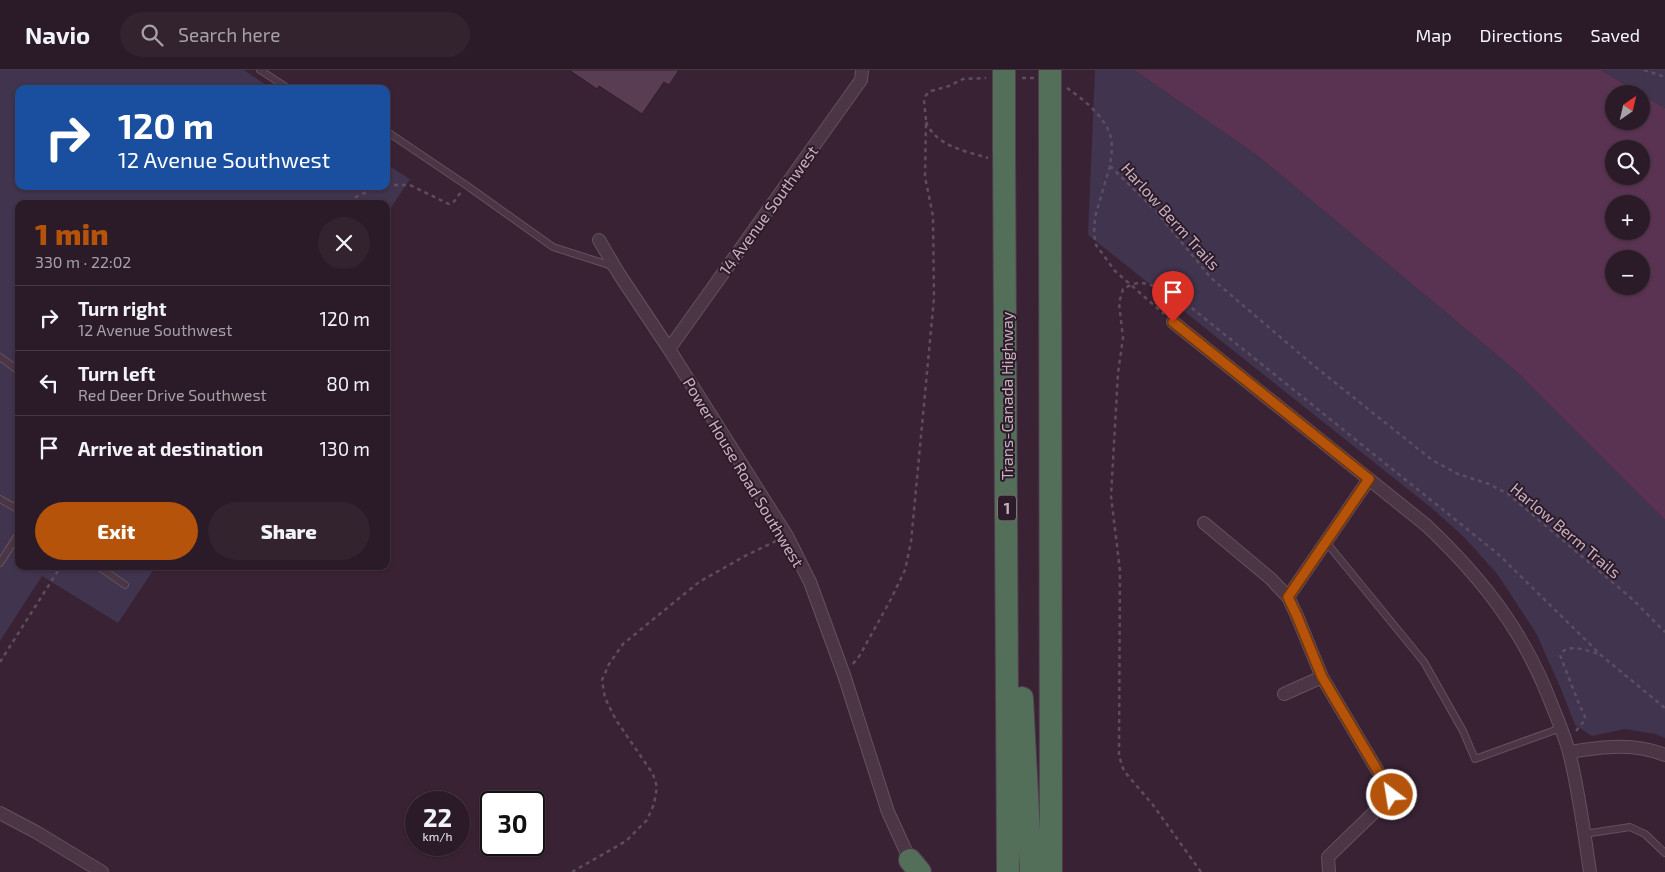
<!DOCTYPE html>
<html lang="en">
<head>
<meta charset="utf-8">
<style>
  body { margin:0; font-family:"Exo 2",sans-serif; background:#33232f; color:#f1f3f6; height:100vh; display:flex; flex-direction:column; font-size:19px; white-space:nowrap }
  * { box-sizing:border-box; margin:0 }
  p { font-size:16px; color:#a6a1a7 }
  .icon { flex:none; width:28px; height:28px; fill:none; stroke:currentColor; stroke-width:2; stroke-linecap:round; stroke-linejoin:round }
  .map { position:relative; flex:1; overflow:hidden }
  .details { position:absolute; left:15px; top:130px; width:375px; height:370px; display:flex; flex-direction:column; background:#2b1a27; border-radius:10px; box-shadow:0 1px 4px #0004,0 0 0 1px #473844 }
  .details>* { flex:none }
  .hud { position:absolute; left:15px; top:15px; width:375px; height:105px; border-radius:10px; box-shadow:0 1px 4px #0004,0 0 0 1px #473844; background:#1a4fa0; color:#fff; overflow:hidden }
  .needle { width:32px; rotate:34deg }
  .tools { position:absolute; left:1605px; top:15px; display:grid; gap:10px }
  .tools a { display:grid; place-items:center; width:45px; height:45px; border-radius:50%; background:#2b1a27; box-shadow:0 1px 4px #0004,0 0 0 1px #473844; font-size:25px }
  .speed { position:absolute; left:405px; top:721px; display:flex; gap:10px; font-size:25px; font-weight:700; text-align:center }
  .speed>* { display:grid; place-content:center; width:65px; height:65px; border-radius:50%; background:#2b1a27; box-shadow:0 1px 4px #0004,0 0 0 1px #473844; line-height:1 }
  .speed small { font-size:12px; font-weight:400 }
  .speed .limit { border:2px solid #111; border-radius:8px; background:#fff; color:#111 }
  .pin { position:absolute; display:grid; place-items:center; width:42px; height:42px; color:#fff; margin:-51px -21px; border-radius:50% 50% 50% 0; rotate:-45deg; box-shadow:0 0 5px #0007 }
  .pin .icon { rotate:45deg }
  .me { position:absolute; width:55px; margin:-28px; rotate:329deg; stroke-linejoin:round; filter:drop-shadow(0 0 4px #0008) }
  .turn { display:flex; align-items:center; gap:18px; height:105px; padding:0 20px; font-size:22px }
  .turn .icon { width:65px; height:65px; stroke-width:2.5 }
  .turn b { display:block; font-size:35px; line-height:42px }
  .round { display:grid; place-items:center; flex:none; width:52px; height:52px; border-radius:26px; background:#33232f }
  .summary { display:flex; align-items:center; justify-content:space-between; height:85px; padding:0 20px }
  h1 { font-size:30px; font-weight:800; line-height:38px; color:#b45309 }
  .action { display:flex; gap:10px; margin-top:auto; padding:10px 20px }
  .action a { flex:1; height:58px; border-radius:30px; background:#b45309; color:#fff; font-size:20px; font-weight:800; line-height:58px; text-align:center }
  .action a+a { background:#33232f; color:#f1f3f6 }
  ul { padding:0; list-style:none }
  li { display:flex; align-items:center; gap:15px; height:65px; padding:0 20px; border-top:1px solid #473844 }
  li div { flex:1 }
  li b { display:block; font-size:19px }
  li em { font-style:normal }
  header { display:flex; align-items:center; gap:30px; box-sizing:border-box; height:70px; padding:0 25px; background:#2b1a27; border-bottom:1px solid #473844 }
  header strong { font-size:24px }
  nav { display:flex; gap:28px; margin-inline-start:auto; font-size:18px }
  .search { width:350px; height:45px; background:#33232f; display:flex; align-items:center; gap:12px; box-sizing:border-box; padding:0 18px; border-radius:28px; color:#a6a1a7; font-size:19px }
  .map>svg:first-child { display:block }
  .green { fill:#40344e }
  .water { fill:#5b3352; fill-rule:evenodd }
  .building { fill:#593e53; stroke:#301d2c }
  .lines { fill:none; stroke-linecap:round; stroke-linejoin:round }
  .service-casing { stroke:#645160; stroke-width:8 }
  .minor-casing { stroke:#645160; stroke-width:14 }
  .motorway-casing { stroke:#513e4d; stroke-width:24 }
  .path { stroke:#5d4d61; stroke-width:2.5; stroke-dasharray:4 4; stroke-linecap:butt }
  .service { stroke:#4a3645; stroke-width:6 }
  .minor { stroke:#4a3645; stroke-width:12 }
  .motorway { stroke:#536f5a; stroke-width:22 }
  .motorway-bridge-casing { stroke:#513e4d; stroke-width:24; stroke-linecap:butt }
  .motorway-bridge { stroke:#536f5a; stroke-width:22 }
  .route-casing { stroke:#753606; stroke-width:12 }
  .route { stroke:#b45309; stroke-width:9 }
  .labels { text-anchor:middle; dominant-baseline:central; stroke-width:4; stroke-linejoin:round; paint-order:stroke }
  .shield { fill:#2e1b2a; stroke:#988493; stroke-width:1 }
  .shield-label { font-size:15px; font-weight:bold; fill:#c6b1c0 }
  .street-label { font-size:16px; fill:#c6b1c0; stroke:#2e1b2a }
</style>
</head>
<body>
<header>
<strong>Navio</strong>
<div class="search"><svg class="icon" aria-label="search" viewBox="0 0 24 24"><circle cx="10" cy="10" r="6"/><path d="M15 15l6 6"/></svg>Search here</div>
<nav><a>Map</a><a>Directions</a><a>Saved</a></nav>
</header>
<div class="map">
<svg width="1665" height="802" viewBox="0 0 1665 802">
  <rect width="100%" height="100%" fill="#392234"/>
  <!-- green -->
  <path class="green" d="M0,0H244L272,19H19V116H386V94L410,109L386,145V134H19V496H156L118,553L42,506L0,571Z
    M1095,0H1134L1258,86L1515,300L1665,450V668L1655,664L1625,659L1592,666L1575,655L1561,619L1536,563L1498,505L1465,468L1434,440L1088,165Z
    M1601,0H1665V38Z"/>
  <!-- water -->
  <path class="water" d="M1134,0H1601L1641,24H1614V51H1641V24L1665,38V450L1515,300L1258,86ZM1614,79H1641V106H1614ZM1614,134H1641V161H1614ZM1614,189H1641V216H1614Z"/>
  <!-- building -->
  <path class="building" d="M569,0H679L669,15L664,12L642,44L599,16L597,19Z"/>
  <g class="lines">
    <!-- service casing -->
    <g class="service-casing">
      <path id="service" d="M260,0L289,19
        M386,61L466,115L553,177L609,195L612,198
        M0,287L19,301
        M0,429L19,440
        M1326,472L1424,592L1463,661L1475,689L1561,658
        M0,493L19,463
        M98,496L125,515
        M1584,764L1630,757L1645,764L1665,783"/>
    </g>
    <!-- minor casing -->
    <g class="minor-casing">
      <path id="minor" d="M599,170L619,204L669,279L787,466L810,512L844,605L888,742L910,790
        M1173,252L1426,455C1484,510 1525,563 1553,638C1559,653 1565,667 1569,682C1579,721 1584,762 1590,802
        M669,279L861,10L862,0
        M1204,453L1271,509L1288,527L1297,546L1322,607L1392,725L1328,787L1329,802
        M1288,527L1369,409
        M1284,624L1322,607
        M1569,682C1601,677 1634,672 1665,685
        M0,743L36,762L102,802"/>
    </g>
    <!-- motorway casing -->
    <g class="motorway-casing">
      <path id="motorway" d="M1050,64L1051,802
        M1004,79L1008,802
        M1022,628L1031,802
        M910,790L920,802"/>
    </g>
    <!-- path -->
    <path class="path" d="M1644,0L1665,7
      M1022,8H1034
      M1067,18C1084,30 1106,47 1111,68C1113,77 1111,87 1110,96L1155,140L1211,208L1313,295L1432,390L1458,404L1489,414L1508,424L1631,528L1665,562
      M926,52C936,76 965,81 988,88
      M1110,96L1095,147L1094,164L1096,175L1115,201L1164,244
      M386,115H410L449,134L453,133L461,122
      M350,134L356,127L379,116
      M0,592L61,496
      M853,594L860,585L891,529L905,500L911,472L934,228L933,146L925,107L926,51L924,30L926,25L931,21L949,16L963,9L986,8
      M1576,661L1585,650V647L1579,634L1560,585C1568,572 1587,581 1599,584
      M572,802L626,771L647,750L654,734L657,717L653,704L616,650L605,628L602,610L609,594L623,574L699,512L745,486L776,471
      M1201,802L1153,735L1124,701L1119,686L1120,501L1111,426L1118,303L1123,268L1119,233L1123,219C1127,217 1132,214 1138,213C1154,212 1180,229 1193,239L1498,484L1602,586L1665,638"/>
    <!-- service -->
    <use href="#service" class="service"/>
    <!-- minor -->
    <use href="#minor" class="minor"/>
    <!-- motorway -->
    <use href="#motorway" class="motorway"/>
    <!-- motorway-bridge casing -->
    <g class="motorway-bridge-casing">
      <path id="motorway-bridge" d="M1004,0V79
        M1050,0V64"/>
    </g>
    <!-- motorway-bridge -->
    <use href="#motorway-bridge" class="motorway-bridge"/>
  </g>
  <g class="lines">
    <!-- route casing -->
    <g class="route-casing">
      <path id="route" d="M1173,252L1369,409L1288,527L1297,546L1322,607L1392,725"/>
    </g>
    <!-- route -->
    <use href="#route" class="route"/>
  </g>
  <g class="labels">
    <!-- shield labels -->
    <rect class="shield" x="998" y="425.5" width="18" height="25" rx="4"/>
    <g class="shield-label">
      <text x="1007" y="438">1</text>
    </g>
    <!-- street labels -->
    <g class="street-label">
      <text transform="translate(768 140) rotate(-54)">14 Avenue Southwest</text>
      <text transform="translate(1171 146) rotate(48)">Harlow Berm Trails</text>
      <text transform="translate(1006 326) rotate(-90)">Trans-Canada Highway</text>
      <text transform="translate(744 402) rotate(59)">Power House Road Southwest</text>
      <text transform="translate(1566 460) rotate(40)">Harlow Berm Trails</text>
    </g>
  </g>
</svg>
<div class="tools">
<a><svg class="needle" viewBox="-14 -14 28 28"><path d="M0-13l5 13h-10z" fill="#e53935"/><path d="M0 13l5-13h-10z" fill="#a6a1a7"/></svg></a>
<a><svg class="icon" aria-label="search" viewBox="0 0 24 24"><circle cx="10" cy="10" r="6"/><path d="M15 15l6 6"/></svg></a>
<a>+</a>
<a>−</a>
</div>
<div class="speed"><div>22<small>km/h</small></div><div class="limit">30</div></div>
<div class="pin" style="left:1173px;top:252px;background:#d93025"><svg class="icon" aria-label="arrive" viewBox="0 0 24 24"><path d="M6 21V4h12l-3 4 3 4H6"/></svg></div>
<svg class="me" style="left:1392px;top:725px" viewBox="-20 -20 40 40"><circle r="17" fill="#b45309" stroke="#fff" stroke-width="3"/><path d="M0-11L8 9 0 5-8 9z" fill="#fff"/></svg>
<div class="hud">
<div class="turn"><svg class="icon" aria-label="right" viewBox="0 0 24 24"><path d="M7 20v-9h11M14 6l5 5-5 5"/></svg><div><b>120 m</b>12 Avenue Southwest</div></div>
</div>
<section class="details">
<div class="summary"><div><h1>1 min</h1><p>330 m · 22:02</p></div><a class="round"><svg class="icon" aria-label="close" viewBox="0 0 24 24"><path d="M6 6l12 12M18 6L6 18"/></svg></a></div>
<ul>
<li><svg class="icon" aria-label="right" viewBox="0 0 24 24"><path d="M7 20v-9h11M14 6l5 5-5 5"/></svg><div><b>Turn right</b><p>12 Avenue Southwest</p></div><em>120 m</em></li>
<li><svg class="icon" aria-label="left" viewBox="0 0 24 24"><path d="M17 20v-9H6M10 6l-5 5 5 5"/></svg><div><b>Turn left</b><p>Red Deer Drive Southwest</p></div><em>80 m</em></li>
<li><svg class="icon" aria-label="arrive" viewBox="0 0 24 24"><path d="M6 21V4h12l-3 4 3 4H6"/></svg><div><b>Arrive at destination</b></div><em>130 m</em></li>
</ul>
<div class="action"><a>Exit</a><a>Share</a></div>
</section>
</div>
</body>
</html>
